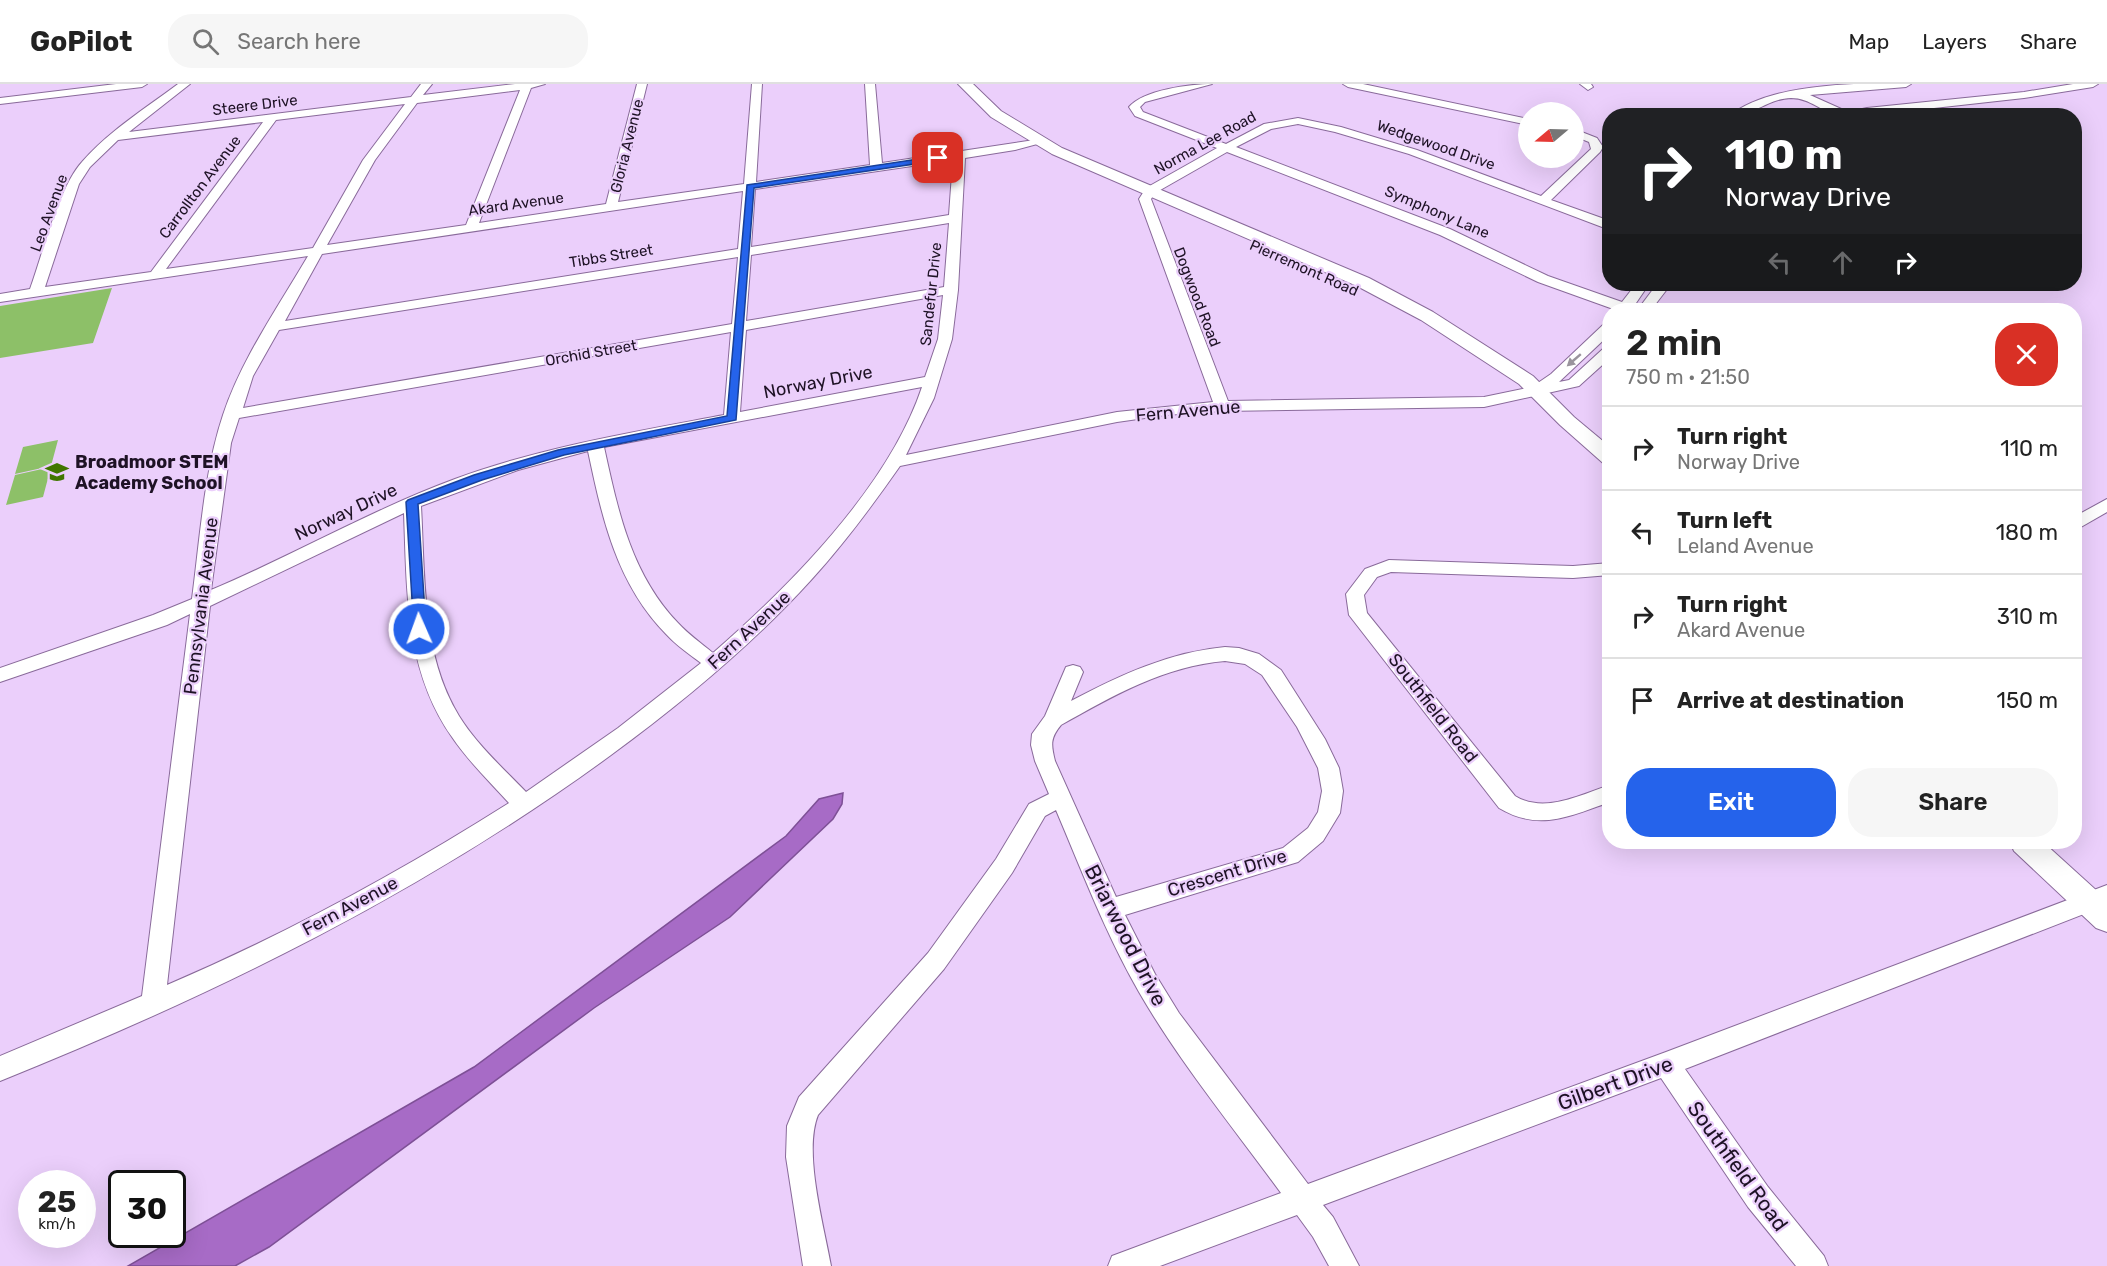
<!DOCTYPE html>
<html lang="en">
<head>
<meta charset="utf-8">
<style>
  body { margin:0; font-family:Rubik,sans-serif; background:#f6f6f6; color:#222; height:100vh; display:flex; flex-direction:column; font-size:22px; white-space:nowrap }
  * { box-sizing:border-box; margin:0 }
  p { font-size:20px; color:#767676 }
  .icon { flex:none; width:33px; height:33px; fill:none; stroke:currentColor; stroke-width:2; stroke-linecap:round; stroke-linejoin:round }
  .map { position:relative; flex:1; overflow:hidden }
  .side { position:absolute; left:1602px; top:219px; width:480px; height:546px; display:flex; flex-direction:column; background:#fff; border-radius:24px; box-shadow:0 6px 24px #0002 }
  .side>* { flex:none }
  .hud { position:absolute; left:1602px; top:24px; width:480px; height:183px; border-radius:24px; box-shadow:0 6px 24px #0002; background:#202124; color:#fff; overflow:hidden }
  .needle { width:39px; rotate:251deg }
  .buttons { position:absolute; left:1518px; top:18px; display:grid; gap:12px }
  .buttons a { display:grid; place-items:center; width:66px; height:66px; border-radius:50%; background:#fff; box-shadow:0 6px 24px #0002; font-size:30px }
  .speed { position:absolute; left:18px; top:1086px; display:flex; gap:12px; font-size:30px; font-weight:700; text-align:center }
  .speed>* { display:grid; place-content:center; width:78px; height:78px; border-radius:50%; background:#fff; box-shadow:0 6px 24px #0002; line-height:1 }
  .speed small { font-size:15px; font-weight:400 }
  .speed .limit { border:3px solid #111; border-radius:9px; background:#fff; color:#111 }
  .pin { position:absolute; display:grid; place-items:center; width:51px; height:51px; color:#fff; margin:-26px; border-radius:12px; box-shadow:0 3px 9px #0006 }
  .me { position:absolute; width:66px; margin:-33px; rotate:358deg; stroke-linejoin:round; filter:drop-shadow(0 0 4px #0008) }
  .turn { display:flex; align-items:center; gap:21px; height:126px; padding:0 24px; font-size:27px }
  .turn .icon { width:78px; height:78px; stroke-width:2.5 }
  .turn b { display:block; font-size:42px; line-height:51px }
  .lanes { display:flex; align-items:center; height:57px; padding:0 24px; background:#0003; justify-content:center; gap:30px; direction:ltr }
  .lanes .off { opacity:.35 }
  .round { display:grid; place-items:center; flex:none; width:63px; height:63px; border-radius:24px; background:#f6f6f6 }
  .head { display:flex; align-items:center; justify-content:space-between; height:102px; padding:0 24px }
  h1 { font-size:36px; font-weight:600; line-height:45px }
  .button { display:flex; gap:12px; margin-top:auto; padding:12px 24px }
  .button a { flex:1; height:69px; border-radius:24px; background:#2563eb; color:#fff; font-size:24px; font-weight:600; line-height:69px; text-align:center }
  .button a+a { background:#f6f6f6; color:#222 }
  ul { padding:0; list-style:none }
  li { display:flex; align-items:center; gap:18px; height:84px; padding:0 24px; border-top:2px solid #e0e0e0 }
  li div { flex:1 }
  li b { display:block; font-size:22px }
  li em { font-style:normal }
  header { display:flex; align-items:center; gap:36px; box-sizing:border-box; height:84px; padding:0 30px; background:#fff; border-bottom:2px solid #e0e0e0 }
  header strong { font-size:28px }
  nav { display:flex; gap:33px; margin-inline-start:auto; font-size:21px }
  .search { width:420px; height:54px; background:#f6f6f6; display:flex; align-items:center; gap:15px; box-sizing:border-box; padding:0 21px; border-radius:24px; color:#767676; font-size:22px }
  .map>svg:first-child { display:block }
  .green { fill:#8dc068 }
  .water { fill:#a76bc6; stroke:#7e5096; stroke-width:1.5 }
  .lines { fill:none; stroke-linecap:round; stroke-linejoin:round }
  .minor-casing { stroke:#896a9a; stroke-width:2 }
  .major-casing { stroke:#896a9a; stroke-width:2 }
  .minor { fill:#fff; fill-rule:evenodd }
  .major { fill:#fff; fill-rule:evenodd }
  .oneway { fill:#9a949d }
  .route { fill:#2563eb; stroke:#184099; stroke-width:1.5 }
  .labels { text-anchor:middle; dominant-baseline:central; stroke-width:4.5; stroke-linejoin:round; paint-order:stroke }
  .far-street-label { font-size:15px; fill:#1e1225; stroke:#ebcffb }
  .street-label { font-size:18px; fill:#1e1225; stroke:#ebcffb }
  .poi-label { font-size:18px; font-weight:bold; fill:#1e1225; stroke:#ebcffb; text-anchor:start }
  .near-street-label { font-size:21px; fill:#1e1225; stroke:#ebcffb }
</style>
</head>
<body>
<header>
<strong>GoPilot</strong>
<div class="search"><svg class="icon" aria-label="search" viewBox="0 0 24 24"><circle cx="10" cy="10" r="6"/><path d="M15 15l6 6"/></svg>Search here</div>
<nav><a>Map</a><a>Layers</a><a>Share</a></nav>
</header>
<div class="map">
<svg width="2107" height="1182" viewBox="0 0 2107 1182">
  <rect width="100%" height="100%" fill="#ebcffb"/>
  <!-- green -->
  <path class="green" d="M112,204L93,259L0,274V222Z
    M58,356L51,382L15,390L23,363Z
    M51,383L43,413L6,421L15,391Z"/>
  <!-- water -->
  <path class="water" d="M843,709L842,720L833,735L730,833L594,924L269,1163L235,1182H128L474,983L786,752L819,715Z"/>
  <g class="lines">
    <!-- minor casing -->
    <g class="minor-casing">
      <path id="minor" d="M116,0H147L142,3L0,20V14Z
        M178,0H190L129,48L411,13L421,0H432L423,11L515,0H545L531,4L479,139L606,120L637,0H647L618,118L744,100L752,0H762L756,98L870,81L865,0H875L882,79L1041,55V59L1015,66L965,74L958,206L952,255L934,314L906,371L1117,328L1213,318L1139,115L1146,104L1217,64L1135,32L1129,23C1143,6 1190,0 1212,0L1145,18L1140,23L1143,28L1226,60L1264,40L1298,34L1341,43L1417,66L1541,112L1591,65L1589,58L1574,52V45L1597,54L1603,63L1600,68L1551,116L1610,137V146L1409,70L1335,48L1298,40L1271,45L1236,63L1450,145L1548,192L1622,218L1636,200H1649L1634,222L1639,224L1657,200H1671L1651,226H1616L1538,198L1440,151L1227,68L1155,109L1151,115L1228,317L1484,313L1532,303L1551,290L1605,239L1610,238V250L1559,298L1569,296L1605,263L1610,262V274L1579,302L1484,323L1222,327L1166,331L1117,338L900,382C872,422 844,460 811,496C751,562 683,618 611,671C424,808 214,911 0,997V972L142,912L190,530L167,541L0,598V584L153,531L192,515C200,454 204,388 223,331C242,274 277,225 308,172L0,218V210L30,205C42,172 59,103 82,78C109,47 146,24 178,0ZM520,6L466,141L327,161L375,76L417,19ZM405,20L363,76L313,164L166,185L276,36ZM263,38L151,188L45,203L79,100L90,83L118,56ZM953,76L949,131L751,163L755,105ZM743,107L738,165L285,237L322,170ZM949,139L944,203L746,237L751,171ZM738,173L732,240L243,324L253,292L279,246ZM943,211L938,255L925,293L740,328L746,246ZM731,248L724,331C634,348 542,363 455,395C371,426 294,471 211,506L231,359L239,334ZM922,303C889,402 791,501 713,569C701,559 688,550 678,539C631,490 618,427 604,363ZM588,367C602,433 616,499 666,550C676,561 689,570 701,579L618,644L526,708C503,684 477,661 459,632C421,570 425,492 421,422L518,386ZM404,429C407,507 405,586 452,653C468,677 490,698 509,719C400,788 286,850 167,901L210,522Z
        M1343,0H1363L1528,35V41L1348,3Z
        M1580,0H1591L1593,3L1588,6Z
        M1854,0H1911L1906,3L1810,11L1848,28L1867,24L2024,8L2073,0H2098L2093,3L2024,14L1862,32C1855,32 1846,33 1839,32C1822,28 1810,14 1791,14C1766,15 1755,32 1729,32C1761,7 1814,2 1854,0Z
        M2107,415V428L2074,447V433Z
        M1389,476L1573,482L1610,479V491L1573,494L1391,488L1377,493L1364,511L1367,529L1515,712C1544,730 1580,711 1610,701V718C1570,732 1539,748 1499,724L1349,531L1346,510L1349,506L1365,485Z
        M1225,563L1239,564L1259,570L1281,586L1325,655L1339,684L1343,707L1340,729L1323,757L1298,778L1125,831L1155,890L1179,929L1308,1100L1666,968L2107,801V821L1685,985L1768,1103L1824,1172L1828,1182H1796L1748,1123L1661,994L1323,1121L1333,1133L1359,1182H1329L1313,1153L1297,1131L1160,1182H1108L1112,1172L1281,1109C1233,1043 1180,979 1139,908C1106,851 1082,787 1056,726L1045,732L1012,789L944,885L818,1031C803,1068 824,1142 831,1182H803L786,1073L787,1042L799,1013L928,869L996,775L1029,720L1049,710L1035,677L1031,661L1032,650L1045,632L1066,583L1073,581L1080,583L1083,588L1071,617C1120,591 1170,568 1225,563ZM1225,577L1245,580L1262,591L1297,643L1318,684L1322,707L1318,728L1308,744L1283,764L1116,813L1055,677C1051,661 1050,654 1061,641C1112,612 1165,582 1225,577Z"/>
    </g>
    <!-- major casing -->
    <g class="major-casing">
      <path id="major" d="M958,0H973L1001,27L1062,64L1369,194L1433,228L1533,292L1574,333L1610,363V380L1603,379L1560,341L1519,300L1421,236L1357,202L1052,70L991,33Z
        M2010,758H2043L2107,816V848L2096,844L2014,767Z"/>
    </g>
    <!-- minor -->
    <use href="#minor" class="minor"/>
    <!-- major -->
    <use href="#major" class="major"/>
  </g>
  <!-- one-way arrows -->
  <defs><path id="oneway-solid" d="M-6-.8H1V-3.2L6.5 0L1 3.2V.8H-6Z" transform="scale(1.5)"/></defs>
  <use class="oneway" href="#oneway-solid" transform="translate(1574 276) rotate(139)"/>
  <!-- route -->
  <path class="route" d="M938,72L941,73V76L754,104L736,336L564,371L482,396L418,420L426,545L419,550L414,548L406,418L408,416L474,391L558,366L727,332L747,101Z"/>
  <!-- icons -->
  <defs>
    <g id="school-bare" transform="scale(1.8)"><path d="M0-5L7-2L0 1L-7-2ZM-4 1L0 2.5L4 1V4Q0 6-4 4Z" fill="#417600" stroke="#ebcffb" stroke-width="2.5" paint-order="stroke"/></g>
  </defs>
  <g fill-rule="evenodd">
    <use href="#school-bare" x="57" y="388"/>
  </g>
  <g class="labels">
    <!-- far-street labels -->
    <g class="far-street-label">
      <text transform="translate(255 21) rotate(-7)">Steere Drive</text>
      <text transform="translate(1205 59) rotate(-29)">Norma Lee Road</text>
      <text transform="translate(1436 61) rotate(19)">Wedgewood Drive</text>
      <text transform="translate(627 62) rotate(-76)">Gloria Avenue</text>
      <text transform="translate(200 103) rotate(-53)">Carrollton Avenue</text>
      <text transform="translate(516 120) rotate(-8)">Akard Avenue</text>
      <text transform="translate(1437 128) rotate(23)">Symphony Lane</text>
      <text transform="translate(49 129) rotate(-70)">Leo Avenue</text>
      <text transform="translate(611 172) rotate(-9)">Tibbs Street</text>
      <text transform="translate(1304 184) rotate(24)">Pierremont Road</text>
      <text transform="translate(931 210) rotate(-84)">Sandefur Drive</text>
      <text transform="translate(1197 213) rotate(69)">Dogwood Road</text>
      <text transform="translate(591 269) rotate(-10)">Orchid Street</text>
    </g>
    <!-- street labels -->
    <g class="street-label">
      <text transform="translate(818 298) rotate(-11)">Norway Drive</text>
      <text transform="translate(1188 327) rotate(-5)">Fern Avenue</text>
      <text transform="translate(346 428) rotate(-25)">Norway Drive</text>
      <text transform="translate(201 522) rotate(-83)">Pennsylvania Avenue</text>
      <text transform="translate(749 546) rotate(-43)">Fern Avenue</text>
      <text transform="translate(1433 624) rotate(52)">Southfield Road</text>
      <text transform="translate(1227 789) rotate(-17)">Crescent Drive</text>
      <text transform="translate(350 822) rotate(-28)">Fern Avenue</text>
    </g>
    <!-- poi labels -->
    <g class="poi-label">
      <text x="75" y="378">Broadmoor STEM<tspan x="75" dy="21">Academy School</tspan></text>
    </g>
    <!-- near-street labels -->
    <g class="near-street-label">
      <text transform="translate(1126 851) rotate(63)">Briarwood Drive</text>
      <text transform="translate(1615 999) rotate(-20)">Gilbert Drive</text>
      <text transform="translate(1738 1082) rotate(54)">Southfield Road</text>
    </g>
  </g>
</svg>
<div class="buttons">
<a><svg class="needle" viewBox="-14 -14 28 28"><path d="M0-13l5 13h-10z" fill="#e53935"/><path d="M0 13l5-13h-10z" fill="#767676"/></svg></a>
</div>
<div class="speed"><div>25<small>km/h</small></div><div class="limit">30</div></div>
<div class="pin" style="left:938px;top:74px;background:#d93025"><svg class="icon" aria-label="arrive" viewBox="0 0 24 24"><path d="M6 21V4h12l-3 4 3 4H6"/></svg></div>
<svg class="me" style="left:419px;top:545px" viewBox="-20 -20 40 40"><circle r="17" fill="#2563eb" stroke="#fff" stroke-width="3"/><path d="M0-11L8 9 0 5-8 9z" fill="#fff"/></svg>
<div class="hud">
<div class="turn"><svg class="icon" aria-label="right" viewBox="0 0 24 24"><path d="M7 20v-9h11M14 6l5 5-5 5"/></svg><div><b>110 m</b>Norway Drive</div></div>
<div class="lanes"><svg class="icon off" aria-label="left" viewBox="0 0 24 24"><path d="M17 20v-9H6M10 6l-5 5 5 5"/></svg><svg class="icon off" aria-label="ahead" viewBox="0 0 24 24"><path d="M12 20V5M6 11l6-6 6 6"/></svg><svg class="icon" aria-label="right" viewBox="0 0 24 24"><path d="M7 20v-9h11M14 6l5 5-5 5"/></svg></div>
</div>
<section class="side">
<div class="head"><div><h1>2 min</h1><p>750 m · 21:50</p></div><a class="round" style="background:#d93025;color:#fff"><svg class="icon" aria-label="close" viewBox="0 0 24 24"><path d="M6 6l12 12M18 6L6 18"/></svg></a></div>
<ul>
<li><svg class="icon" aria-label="right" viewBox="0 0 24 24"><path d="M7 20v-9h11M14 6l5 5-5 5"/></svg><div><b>Turn right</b><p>Norway Drive</p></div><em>110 m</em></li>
<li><svg class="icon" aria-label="left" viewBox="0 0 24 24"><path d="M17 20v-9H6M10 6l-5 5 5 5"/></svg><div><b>Turn left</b><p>Leland Avenue</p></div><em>180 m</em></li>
<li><svg class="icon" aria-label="right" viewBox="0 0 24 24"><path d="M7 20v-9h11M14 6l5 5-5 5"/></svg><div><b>Turn right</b><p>Akard Avenue</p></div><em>310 m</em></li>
<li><svg class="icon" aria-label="arrive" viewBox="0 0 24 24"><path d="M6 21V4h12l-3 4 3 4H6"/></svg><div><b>Arrive at destination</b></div><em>150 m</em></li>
</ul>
<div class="button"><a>Exit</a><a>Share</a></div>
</section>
</div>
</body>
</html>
